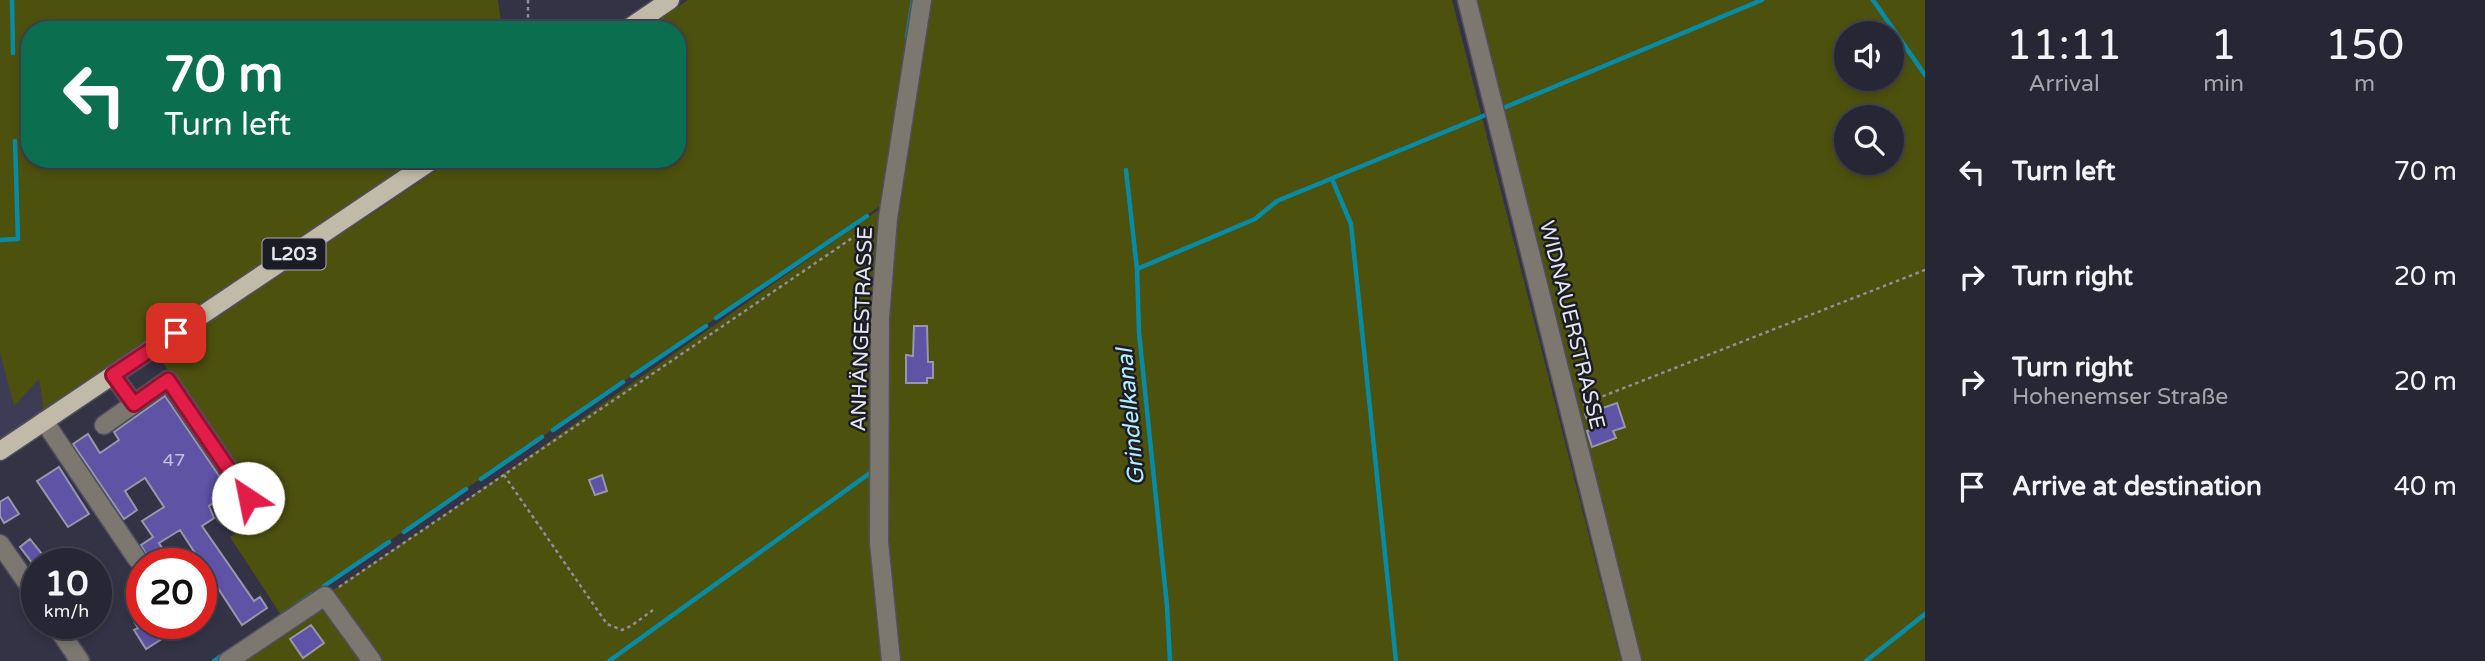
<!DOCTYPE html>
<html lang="en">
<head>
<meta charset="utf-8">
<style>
  body { margin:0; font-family:"Varela Round",sans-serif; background:#2f2e3c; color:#f1f3f6; height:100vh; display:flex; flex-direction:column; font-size:26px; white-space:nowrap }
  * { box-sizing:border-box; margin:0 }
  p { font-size:23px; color:#a4a5ac }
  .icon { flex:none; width:38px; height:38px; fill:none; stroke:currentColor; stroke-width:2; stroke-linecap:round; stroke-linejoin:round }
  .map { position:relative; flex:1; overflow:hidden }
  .side { display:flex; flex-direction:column; background:#272634; width:560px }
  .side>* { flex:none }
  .top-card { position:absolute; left:21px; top:21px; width:665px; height:147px; border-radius:28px; box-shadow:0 4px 10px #0003,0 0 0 2px #43434f; background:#0b6e4f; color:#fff; overflow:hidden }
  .buttons { position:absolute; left:1834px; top:21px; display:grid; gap:14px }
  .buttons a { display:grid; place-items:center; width:70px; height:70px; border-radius:50%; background:#272634; box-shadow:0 4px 10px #0003,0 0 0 2px #43434f; font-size:35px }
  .speed { position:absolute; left:21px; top:548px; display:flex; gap:14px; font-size:35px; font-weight:700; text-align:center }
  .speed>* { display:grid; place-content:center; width:91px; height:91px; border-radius:50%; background:#272634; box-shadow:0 4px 10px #0003,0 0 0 2px #43434f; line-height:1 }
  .speed small { font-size:18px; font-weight:400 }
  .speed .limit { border:10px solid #d22; background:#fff; color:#111 }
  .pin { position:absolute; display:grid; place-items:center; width:60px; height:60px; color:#fff; margin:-30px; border-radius:14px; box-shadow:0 4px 10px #0006 }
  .me { position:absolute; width:77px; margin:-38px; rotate:326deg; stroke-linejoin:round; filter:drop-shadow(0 0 5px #0008) }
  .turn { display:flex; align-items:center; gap:24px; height:147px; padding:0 28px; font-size:32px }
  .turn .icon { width:91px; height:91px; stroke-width:2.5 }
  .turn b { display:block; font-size:49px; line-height:60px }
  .eta { display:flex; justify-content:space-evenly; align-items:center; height:119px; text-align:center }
  .eta b { font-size:42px; font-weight:600; line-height:49px }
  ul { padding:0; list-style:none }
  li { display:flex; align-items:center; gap:21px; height:105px; padding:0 28px }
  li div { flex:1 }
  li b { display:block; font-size:26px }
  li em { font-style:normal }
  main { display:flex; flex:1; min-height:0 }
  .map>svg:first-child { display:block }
  .built { fill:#3d3c54 }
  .green { fill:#4d510e; fill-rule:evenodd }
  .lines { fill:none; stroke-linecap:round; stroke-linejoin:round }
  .stream { stroke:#088ca5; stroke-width:4.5 }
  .building { fill:#5f53a6; stroke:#9796ab; stroke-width:2 }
  .minor-casing { stroke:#504f61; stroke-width:21 }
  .major-casing { stroke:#504f61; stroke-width:21 }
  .path { stroke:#8f8f9e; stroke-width:2.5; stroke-dasharray:3.5 3.5; stroke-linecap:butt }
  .minor { stroke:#7c786f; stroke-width:18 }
  .major { stroke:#c1baa8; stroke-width:18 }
  .route-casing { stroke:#92132f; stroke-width:18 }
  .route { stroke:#e11d48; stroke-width:12 }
  .labels { text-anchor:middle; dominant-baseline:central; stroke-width:5; stroke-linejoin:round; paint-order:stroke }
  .number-label { font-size:18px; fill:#c4c0de }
  .shield { fill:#1c1c24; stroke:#a9a9b4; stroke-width:2 }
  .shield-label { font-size:19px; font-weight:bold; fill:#e5e5f1 }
  .street-label { font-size:21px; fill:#e5e5f1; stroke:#1c1c24 }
  .water-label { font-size:23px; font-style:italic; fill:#b2edfd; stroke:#1c1c24 }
</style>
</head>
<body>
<main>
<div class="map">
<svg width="1925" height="661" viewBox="0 0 1925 661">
  <rect width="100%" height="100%" fill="#343345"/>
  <!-- built -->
  <path class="built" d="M0,286L35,383L39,379L44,413L0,451Z"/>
  <!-- green -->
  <path class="green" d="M0,0H498L502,30H30V159H421L44,413L39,379L14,406L0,352Z
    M688,0H913L883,202L880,206L281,615L230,537L265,513L153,348L372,214L453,159H677V30H644Z
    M924,0H1452L1621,661H229L486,486L894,199Z
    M1473,0H1925V661H1641ZM1846,33H1892V79H1846ZM1846,117H1892V163H1846Z"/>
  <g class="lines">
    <!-- stream -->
    <path class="stream" d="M12,0L13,53
      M1873,0L1925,75
      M907,37L913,0
      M1501,109L1762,0
      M1126,170L1137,269L1139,332L1167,606L1170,661
      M1332,179L1351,224L1396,661
      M0,240L18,239L15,141
      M1137,269L1255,219L1277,201L1488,114
      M716,318L867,216
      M632,376L706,326
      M553,430L623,382
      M481,479L542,437
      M404,532L466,489
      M324,586L389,542
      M278,618L312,594
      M214,661L221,656
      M609,661L870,473
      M1866,661L1925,614"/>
  </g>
  <!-- building -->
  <path class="building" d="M914,326H927L928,362H933V378H927V383H906V355L913,356Z
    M165,396L230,492L209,506L214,518L202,526L254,601L260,597L267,608L242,625L180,530L159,543L172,564H147L148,558L141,545L153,537L142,521L164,507L145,478L125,491L137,510L124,519L73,444L88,434L100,453L119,440L114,432Z
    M1617,403L1625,427L1613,431L1616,438L1592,447L1587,431L1591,430L1585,414Z
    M59,467L89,514L68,527L37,481Z
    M602,475L607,491L595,495L589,480Z
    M8,497L19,514L4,523L0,516V502Z
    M30,539L50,564H33L20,547Z
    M135,623H161L168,635L146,649L134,630L138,628Z
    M311,625L324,643L303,658L290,639Z"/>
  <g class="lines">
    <!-- minor casing -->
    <g class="minor-casing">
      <path id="minor" d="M1467,0L1632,661
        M113,375L134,404
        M44,421L137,559
        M104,425L168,380L248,498L225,515
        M0,544L37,597
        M54,623L80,661
        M228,661L325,596L372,661
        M891,661L879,542L880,318L888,218L922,0"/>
    </g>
    <!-- major casing -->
    <g class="major-casing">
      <path id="major" d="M626,30L670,0
        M0,451L434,159"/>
    </g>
    <!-- path -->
    <path class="path" d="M528,0V30
      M1583,404L1925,270
      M504,475L607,624L622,630L631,626L653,610
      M339,587L864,230L873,226"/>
    <!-- minor -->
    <use href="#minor" class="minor"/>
    <!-- major -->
    <use href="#major" class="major"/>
  </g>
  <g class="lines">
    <!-- route casing -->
    <g class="route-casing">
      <path id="route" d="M176,333L113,375L134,404L168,380L248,498"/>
    </g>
    <!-- route -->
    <use href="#route" class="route"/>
  </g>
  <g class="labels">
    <!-- number labels -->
    <g class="number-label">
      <text x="174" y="460">47</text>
    </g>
    <!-- shield labels -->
    <rect class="shield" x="262.5" y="238.5" width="63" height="31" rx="5"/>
    <g class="shield-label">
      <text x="294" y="254">L203</text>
    </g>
    <!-- street labels -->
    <g class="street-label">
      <text transform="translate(1572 325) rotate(76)">WIDNAUERSTRASSE</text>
      <text transform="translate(862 329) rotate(-88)">ANHÄNGESTRASSE</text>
    </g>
    <!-- water labels -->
    <g class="water-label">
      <text transform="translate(1131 417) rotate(-95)">Grindelkanal</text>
    </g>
  </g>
</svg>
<div class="buttons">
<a><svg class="icon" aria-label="sound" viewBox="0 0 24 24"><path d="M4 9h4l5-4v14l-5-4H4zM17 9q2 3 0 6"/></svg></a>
<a><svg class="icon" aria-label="search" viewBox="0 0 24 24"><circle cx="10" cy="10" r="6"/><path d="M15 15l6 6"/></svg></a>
</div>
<div class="speed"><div>10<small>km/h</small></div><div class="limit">20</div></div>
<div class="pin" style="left:176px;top:333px;background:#d93025"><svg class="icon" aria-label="arrive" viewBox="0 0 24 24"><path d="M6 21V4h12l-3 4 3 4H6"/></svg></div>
<svg class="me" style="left:248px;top:498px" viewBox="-20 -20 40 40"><circle r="19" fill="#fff"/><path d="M0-13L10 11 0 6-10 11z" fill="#e11d48"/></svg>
<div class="top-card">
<div class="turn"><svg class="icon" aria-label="left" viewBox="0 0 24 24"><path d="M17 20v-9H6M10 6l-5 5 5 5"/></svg><div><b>70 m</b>Turn left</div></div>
</div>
</div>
<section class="side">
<div class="eta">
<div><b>11:11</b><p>Arrival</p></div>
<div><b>1</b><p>min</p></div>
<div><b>150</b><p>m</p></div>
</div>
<ul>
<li><svg class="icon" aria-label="left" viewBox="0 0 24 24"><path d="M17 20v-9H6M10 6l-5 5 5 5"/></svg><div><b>Turn left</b></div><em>70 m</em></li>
<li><svg class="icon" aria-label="right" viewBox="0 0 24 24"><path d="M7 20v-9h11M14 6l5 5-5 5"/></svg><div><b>Turn right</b></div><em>20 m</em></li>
<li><svg class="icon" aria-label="right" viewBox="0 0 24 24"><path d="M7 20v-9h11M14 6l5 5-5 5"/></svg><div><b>Turn right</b><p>Hohenemser Straße</p></div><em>20 m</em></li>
<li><svg class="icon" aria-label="arrive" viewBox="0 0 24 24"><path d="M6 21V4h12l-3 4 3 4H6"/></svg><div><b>Arrive at destination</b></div><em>40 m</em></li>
</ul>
</section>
</main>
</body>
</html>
